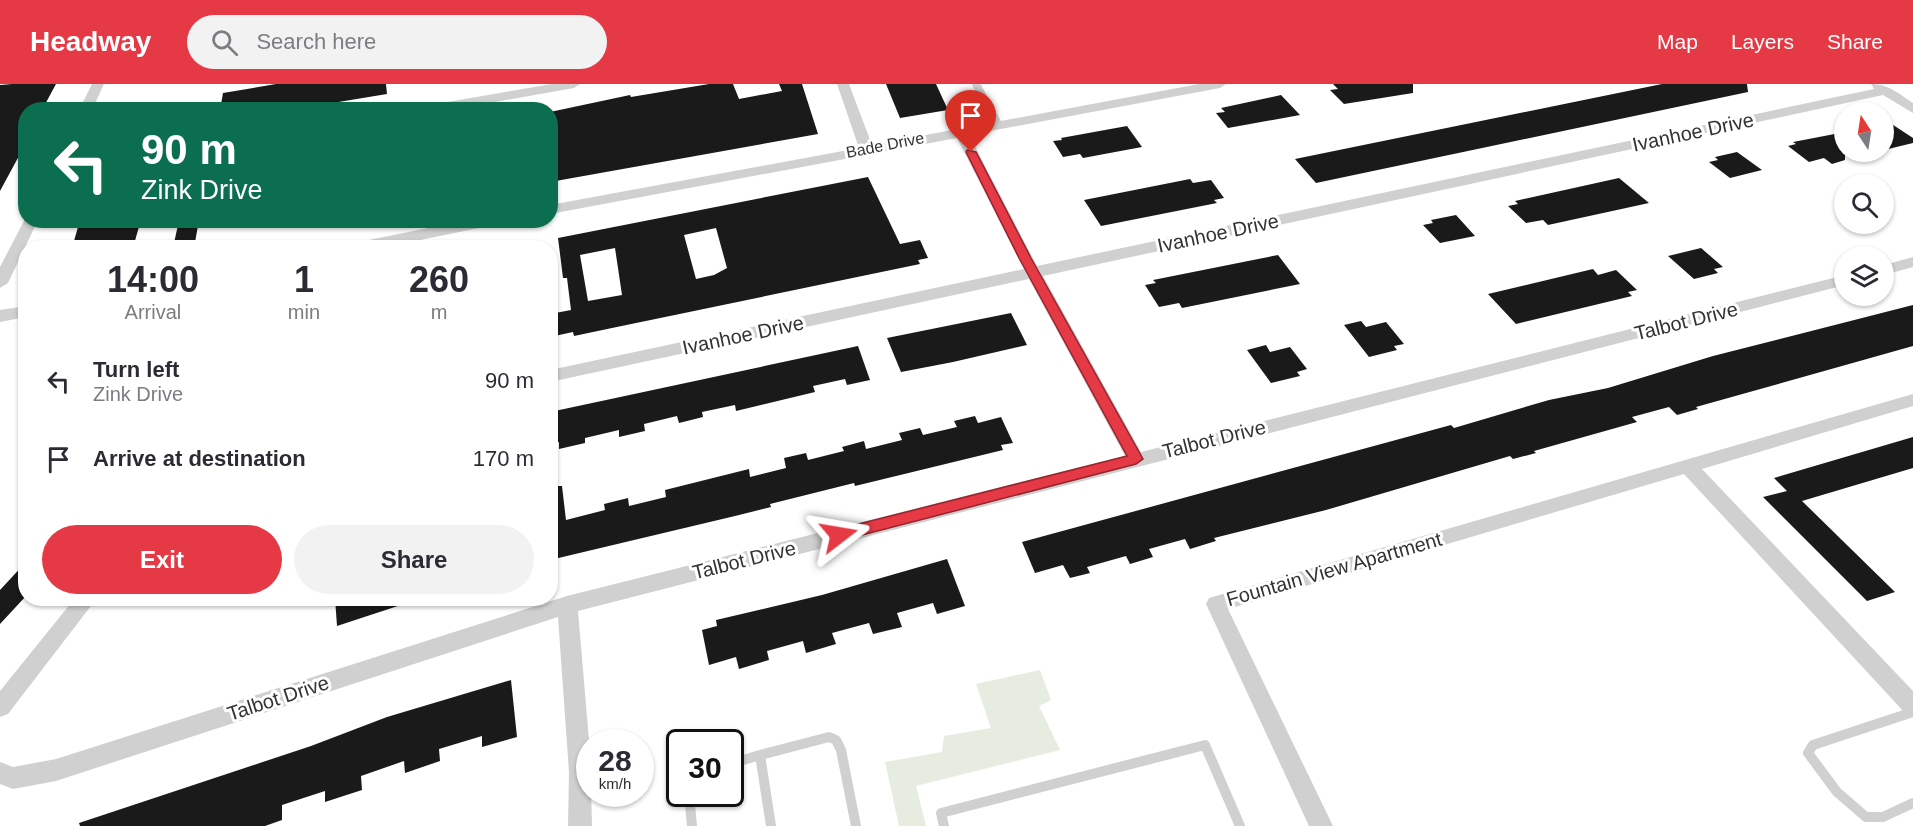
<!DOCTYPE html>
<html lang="en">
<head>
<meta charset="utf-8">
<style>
  body { margin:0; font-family:Arial,sans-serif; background:#f2f2f3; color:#2b2b33; height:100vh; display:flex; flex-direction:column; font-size:22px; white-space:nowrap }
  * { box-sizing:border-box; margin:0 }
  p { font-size:20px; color:#7c7c81 }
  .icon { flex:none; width:33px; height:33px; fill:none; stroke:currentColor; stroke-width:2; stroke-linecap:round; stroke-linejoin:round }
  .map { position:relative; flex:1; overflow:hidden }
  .side { position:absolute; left:18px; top:156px; width:540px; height:366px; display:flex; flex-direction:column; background:#fff; border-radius:24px; box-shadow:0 2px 4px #0004 }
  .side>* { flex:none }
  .banner { position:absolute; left:18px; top:18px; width:540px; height:126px; border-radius:24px; box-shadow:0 2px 4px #0004; background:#0b6e4f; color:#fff; overflow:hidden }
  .needle { width:39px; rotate:348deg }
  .tools { position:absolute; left:1834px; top:18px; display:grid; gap:12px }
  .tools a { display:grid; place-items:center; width:60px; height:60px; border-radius:50%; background:#fff; box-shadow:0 2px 4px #0004; font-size:30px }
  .speed { position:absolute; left:576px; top:645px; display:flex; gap:12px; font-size:30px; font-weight:700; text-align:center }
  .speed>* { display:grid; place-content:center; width:78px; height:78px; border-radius:50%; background:#fff; box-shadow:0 2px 4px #0004; line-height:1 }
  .speed small { font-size:15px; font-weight:400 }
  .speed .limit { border:3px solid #111; border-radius:9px; background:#fff; color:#111 }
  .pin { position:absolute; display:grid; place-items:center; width:51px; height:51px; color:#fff; margin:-62px -26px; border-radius:50% 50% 50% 0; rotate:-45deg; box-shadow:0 0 6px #0007 }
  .pin .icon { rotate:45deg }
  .me { position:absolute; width:66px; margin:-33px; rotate:76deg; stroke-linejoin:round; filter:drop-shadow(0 0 4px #0008) }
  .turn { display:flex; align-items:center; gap:21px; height:126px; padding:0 24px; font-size:27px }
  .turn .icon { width:78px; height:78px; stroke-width:2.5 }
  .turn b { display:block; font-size:42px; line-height:51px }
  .eta { display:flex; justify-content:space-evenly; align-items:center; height:102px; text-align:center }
  .eta b { font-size:36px; font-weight:800; line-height:42px }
  .primary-button { display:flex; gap:12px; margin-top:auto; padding:12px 24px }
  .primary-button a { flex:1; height:69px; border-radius:36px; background:#e63946; color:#fff; font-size:24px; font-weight:800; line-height:69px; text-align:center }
  .primary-button a+a { background:#f2f2f3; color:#2b2b33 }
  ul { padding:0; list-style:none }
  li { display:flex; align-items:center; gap:18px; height:78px; padding:0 24px }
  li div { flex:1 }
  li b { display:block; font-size:22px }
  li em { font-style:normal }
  header { display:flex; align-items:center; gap:36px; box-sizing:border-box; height:84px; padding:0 30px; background:#e63946; color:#fff }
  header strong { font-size:28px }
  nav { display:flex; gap:33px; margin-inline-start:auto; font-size:21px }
  .search { width:420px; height:54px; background:#f2f2f3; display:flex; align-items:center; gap:15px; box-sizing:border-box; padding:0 21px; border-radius:33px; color:#7c7c81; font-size:22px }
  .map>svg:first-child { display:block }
  .green { fill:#e6ecdf }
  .building { fill:#1a1a1a; fill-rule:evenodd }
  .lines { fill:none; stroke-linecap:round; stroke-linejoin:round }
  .service-far1 { stroke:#d0d0d0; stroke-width:8 }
  .service { stroke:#d0d0d0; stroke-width:10 }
  .minor { fill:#d0d0d0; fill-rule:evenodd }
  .route { fill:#e63946; stroke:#96252e; stroke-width:1.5 }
  .labels { text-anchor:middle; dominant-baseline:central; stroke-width:6; stroke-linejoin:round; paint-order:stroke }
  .far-street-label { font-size:16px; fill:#333; stroke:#fff }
  .street-label { font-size:20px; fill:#333; stroke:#fff }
</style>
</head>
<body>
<header>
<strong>Headway</strong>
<div class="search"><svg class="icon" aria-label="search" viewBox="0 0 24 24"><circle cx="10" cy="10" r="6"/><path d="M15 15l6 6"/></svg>Search here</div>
<nav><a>Map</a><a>Layers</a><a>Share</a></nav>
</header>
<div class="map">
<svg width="1913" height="742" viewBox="0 0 1913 742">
  <rect width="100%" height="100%" fill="#fff"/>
  <!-- green -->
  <path class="green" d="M1040,586L1051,616L1039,622L1060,666L916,702L926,742H899L885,678L942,668L944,652L991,644L976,600Z"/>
  <!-- building -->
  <path class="building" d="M12,0H56L42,26H26V59L0,107V1Z
    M276,0H386L387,10L290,26H220L223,9Z
    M709,0H733L739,15L782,7L779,0H802L818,50L550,98V28L630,11L631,13Z
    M886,0H936L948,26L900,34Z
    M1333,0H1413V9L1344,20L1330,6L1338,5Z
    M1662,0H1747L1748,8L1316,99L1295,75Z
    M1281,11L1300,31L1228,44L1216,29L1225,28L1221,24Z
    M1884,35L1913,54V59L1884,66Z
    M1127,42L1142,63L1083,74L1080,70L1063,73L1053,57L1062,56L1061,54Z
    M1845,48V76L1832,80L1824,74L1809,78L1788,62L1796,60L1793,58Z
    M1737,68L1762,86L1730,94L1709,78L1718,76L1715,73Z
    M868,93L900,160L920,156L928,174L918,176L920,180L612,244L574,252L573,248L550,253V230L571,226L567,194H563L558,154ZM716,144L727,184L714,191L696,195L684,151ZM615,164L622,211L588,217L580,171Z
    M1619,94L1649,119L1548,141L1543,136L1526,139L1508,122L1518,120L1515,117Z
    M1190,95L1193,99L1211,96L1224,114L1214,116L1217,119L1101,142L1084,116Z
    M1456,131L1475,152L1440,159L1423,141L1433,139L1431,136Z
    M80,136H115L114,144L140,139L133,164H72Z
    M179,136H199L194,164H173Z
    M1701,164L1723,183L1714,185L1718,189L1694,195L1668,172Z
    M1278,171L1300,200L1182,224L1179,219L1159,223L1145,201L1156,199L1153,196Z
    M1593,185L1598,191L1616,186L1637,206L1628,208L1632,212L1516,240L1488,210Z
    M1913,221V262L1696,323L1698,325L1677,331L1669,323L1632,333L1637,338L1534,367L1536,369L1513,375L1510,372L1326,426L1214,454L1216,457L1190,465L1185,455L1149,465L1153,473L1130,480L1126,472L1087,483L1090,489L1070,494L1063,481L1035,489L1022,458L1451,341L1454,344L1549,316L1608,304L1713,272Z
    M1011,229L1027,261L953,278L901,288L887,254Z
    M1361,237L1366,243L1386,238L1404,260L1394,262L1397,266L1369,273L1344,241Z
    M1266,261L1270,268L1290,263L1307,285L1297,288L1300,292L1271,299L1247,266Z
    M858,262L870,296L847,301L845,295L813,302L815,308L736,327L735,321L702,328L703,333L679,339L677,332L644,340L645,347L619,353V346L585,354V359L559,365V358L550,360V328Z
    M975,332L978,339L1001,333L1013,359L1001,361L1003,366L855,402L854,399L770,420L771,423L735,432L550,476V402H562L566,436L605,426L604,420L628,414L629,422L666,413L665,406L749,385L750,393L786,384L784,374L806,369L808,376L844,367L842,363L864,357L866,365L902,356L899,349L920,344L923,351L957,343L954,337Z
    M1913,353V384L1802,417L1895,508L1867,517L1763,413L1787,407L1774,394Z
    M947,475L965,522L937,530L933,519L897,529L902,543L873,550L869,539L832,549L836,560L806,569L803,557L767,567L769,576L739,585L736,573L709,581L702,546L717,542L716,536L822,511Z
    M26,478V512L0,540V506Z
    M335,514H409L410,518L337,542Z
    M511,596L517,653L482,663V652L439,665L440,677L405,689L404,677L361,692L362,706L325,718V707L282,721V736L265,742H80L79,739L311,662L387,633Z"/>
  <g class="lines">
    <!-- service-far1 -->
    <path class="service-far1" d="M976,0L998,40"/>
    <!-- service -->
    <path class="service" d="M1913,628L1813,661L1808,669L1837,708L1866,733H1883L1913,719
      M730,680L760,671
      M689,710L692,742
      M771,742L760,671L829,653L836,656L841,666L856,742
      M944,742L941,729L1205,661L1240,742"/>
    <!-- minor -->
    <path class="minor" d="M92,0H104L92,26H79Z
      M552,0H580L574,4L450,26H418L424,22Z
      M837,0H849L872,61L1199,0H1226L1220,4L969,51L1037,182L1874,5L1871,0C1889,0 1899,10 1913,19V29L1883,11L1043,192L1141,368L1845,191V201L578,527L590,668L592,742H568L569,688L558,533L56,697L13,705L0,700V678L13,683L56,675L567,512L1125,372L1029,195L550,298V286L1024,185L957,54L550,130V121L859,64Z
      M26,133V136H38L8,199L0,204V183Z
      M468,136H501L494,141L381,164H347L354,159Z
      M1913,173V183L1884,191V181Z
      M26,222V233L0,238V226Z
      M1913,310V322L1702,385L1913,607V632L1905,629L1684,390L1228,525L1333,742H1309L1206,520L1209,514Z
      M75,514H97L8,630L0,633V607Z"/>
  </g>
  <!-- route -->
  <path class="route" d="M967,66L976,68L1031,174L1143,375L1136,380L839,457L832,451L839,445L1127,372L1019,174L966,68Z"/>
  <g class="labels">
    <!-- far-street labels -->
    <g class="far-street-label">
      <text transform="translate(885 61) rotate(-11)">Bade Drive</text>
    </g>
    <!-- street labels -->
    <g class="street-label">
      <text transform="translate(1693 48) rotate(-12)">Ivanhoe Drive</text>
      <text transform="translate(1218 149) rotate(-12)">Ivanhoe Drive</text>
      <text transform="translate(1686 237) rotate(-14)">Talbot Drive</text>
      <text transform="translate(743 251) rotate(-12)">Ivanhoe Drive</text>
      <text transform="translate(1214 355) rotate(-14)">Talbot Drive</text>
      <text transform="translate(744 476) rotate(-14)">Talbot Drive</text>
      <text transform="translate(1334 485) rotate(-16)">Fountain View Apartment</text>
      <text transform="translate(278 614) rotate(-18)">Talbot Drive</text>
    </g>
  </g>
</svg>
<div class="tools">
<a><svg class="needle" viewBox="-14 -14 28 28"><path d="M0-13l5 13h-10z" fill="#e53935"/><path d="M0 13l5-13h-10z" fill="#7c7c81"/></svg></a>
<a><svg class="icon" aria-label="search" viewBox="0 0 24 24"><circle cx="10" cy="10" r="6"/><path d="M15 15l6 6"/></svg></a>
<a><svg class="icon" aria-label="layers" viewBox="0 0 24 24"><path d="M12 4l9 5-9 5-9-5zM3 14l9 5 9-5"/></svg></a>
</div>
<div class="speed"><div>28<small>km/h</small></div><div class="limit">30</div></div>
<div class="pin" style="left:971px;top:68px;background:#d93025"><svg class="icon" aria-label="arrive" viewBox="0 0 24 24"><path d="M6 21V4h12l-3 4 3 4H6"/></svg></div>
<svg class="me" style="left:839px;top:451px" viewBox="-20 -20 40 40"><path d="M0-17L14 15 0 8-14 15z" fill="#e63946" stroke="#fff" stroke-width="4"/></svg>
<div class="banner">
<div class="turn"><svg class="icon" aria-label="left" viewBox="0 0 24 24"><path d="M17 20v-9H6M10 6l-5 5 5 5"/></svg><div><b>90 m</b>Zink Drive</div></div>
</div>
<section class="side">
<div class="eta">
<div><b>14:00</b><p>Arrival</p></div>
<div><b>1</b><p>min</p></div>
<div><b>260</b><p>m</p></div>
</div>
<ul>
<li><svg class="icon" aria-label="left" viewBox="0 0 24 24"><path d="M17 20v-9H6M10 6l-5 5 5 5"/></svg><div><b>Turn left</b><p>Zink Drive</p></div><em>90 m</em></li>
<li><svg class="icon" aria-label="arrive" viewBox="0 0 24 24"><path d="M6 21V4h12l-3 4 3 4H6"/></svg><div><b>Arrive at destination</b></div><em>170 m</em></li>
</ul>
<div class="primary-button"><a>Exit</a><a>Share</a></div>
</section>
</div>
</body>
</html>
